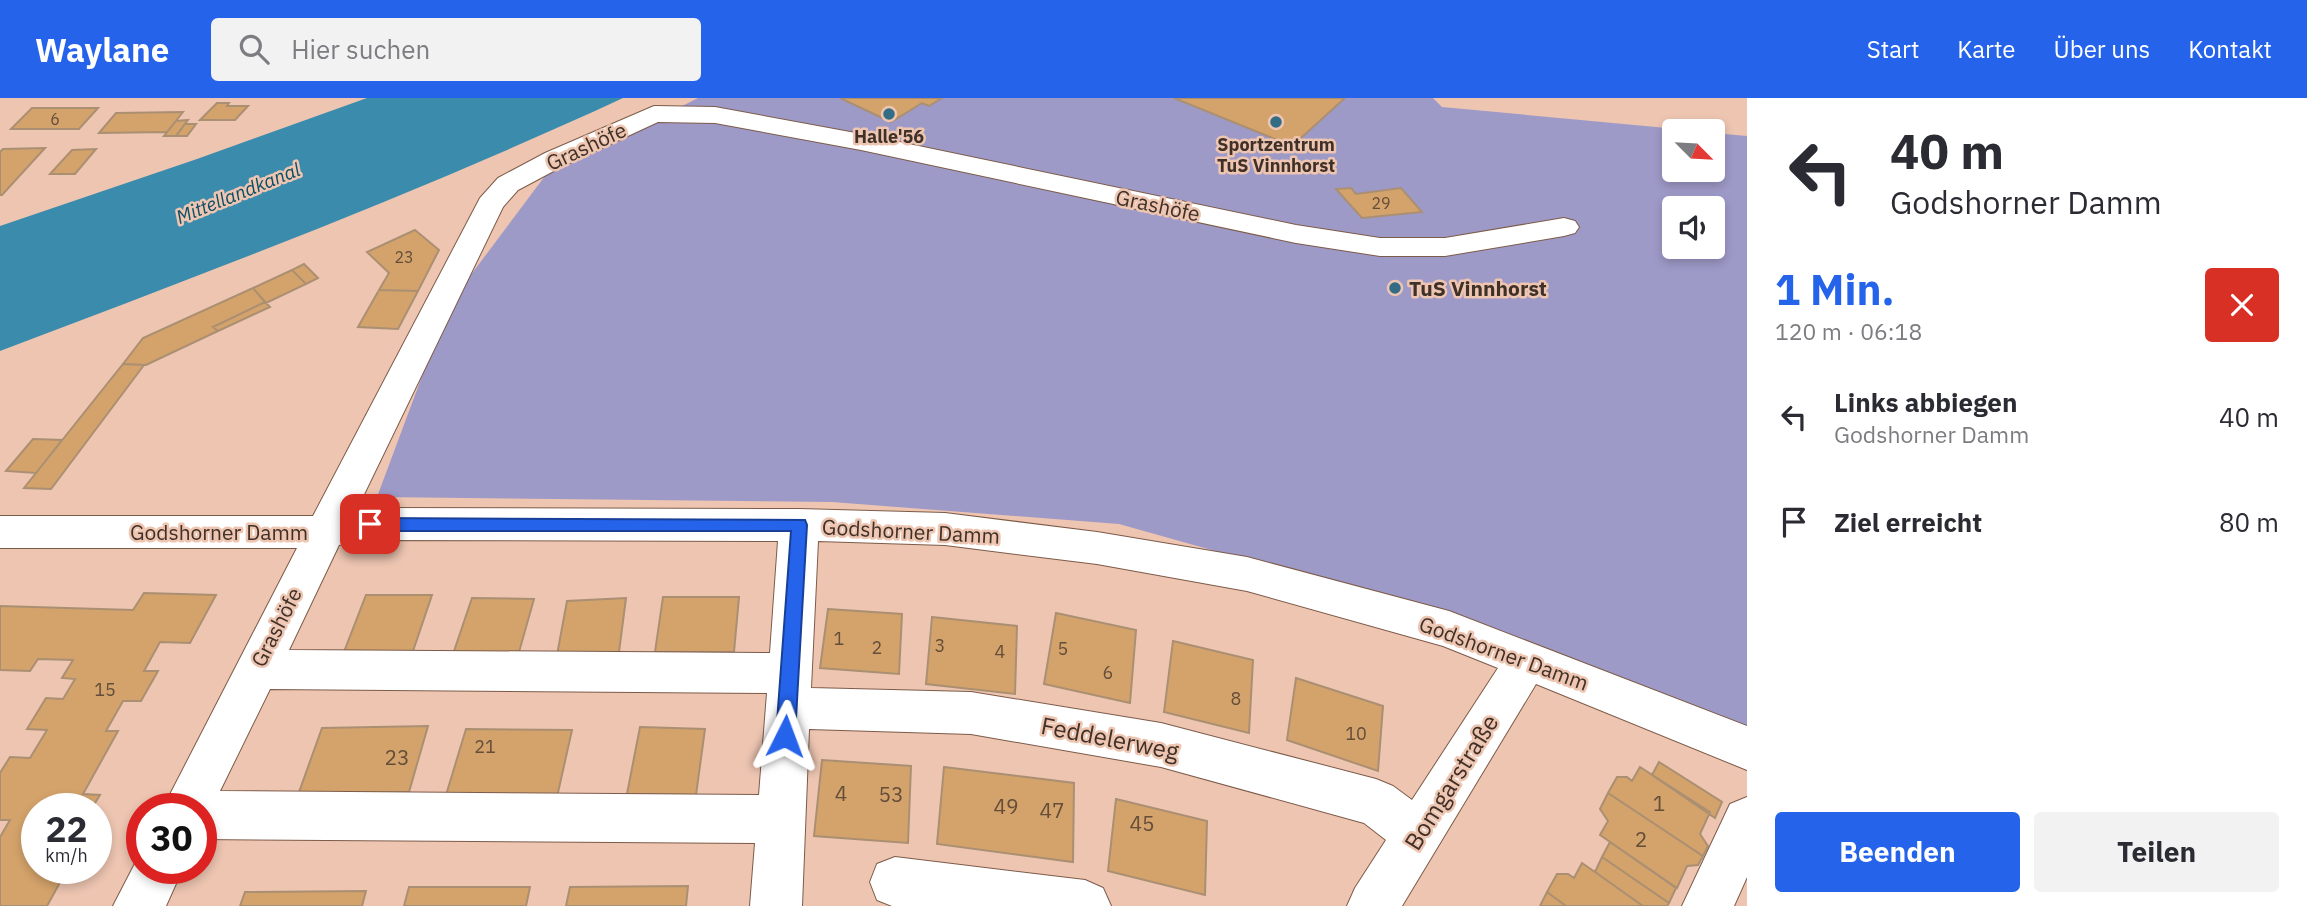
<!DOCTYPE html>
<html lang="de">
<head>
<meta charset="utf-8">
<style>
  body { margin:0; font-family:"IBM Plex Sans",sans-serif; background:#f2f2f3; color:#2b2b33; height:100vh; display:flex; flex-direction:column; font-size:26px; white-space:nowrap }
  * { box-sizing:border-box; margin:0 }
  p { font-size:23px; color:#7c7c81 }
  .icon { flex:none; width:38px; height:38px; fill:none; stroke:currentColor; stroke-width:2; stroke-linecap:round; stroke-linejoin:round }
  .map { position:relative; flex:1; overflow:hidden }
  .drawer { display:flex; flex-direction:column; background:#fff; width:560px }
  .drawer>* { flex:none }
  .hud { background:#fff; color:#2b2b33; overflow:hidden }
  .needle { width:46px; rotate:114deg }
  .buttons { position:absolute; left:1662px; top:21px; display:grid; gap:14px }
  .buttons a { display:grid; place-items:center; width:63px; height:63px; border-radius:7px; background:#fff; box-shadow:0 4px 10px #0003; font-size:35px }
  .speed { position:absolute; left:21px; top:695px; display:flex; gap:14px; font-size:35px; font-weight:700; text-align:center }
  .speed>* { display:grid; place-content:center; width:91px; height:91px; border-radius:50%; background:#fff; box-shadow:0 4px 10px #0003; line-height:1 }
  .speed small { font-size:18px; font-weight:400 }
  .speed .limit { border:10px solid #d22; background:#fff; color:#111 }
  .pin { position:absolute; display:grid; place-items:center; width:60px; height:60px; color:#fff; margin:-30px; border-radius:14px; box-shadow:0 4px 10px #0006 }
  .me { position:absolute; width:77px; margin:-38px; rotate:3deg; stroke-linejoin:round; filter:drop-shadow(0 0 5px #0008) }
  .turn { display:flex; align-items:center; gap:24px; height:147px; padding:0 28px; font-size:32px }
  .turn .icon { width:91px; height:91px; stroke-width:2.5 }
  .turn b { display:block; font-size:49px; line-height:60px }
  .round { display:grid; place-items:center; flex:none; width:74px; height:74px; border-radius:7px; background:#f2f2f3 }
  .head { display:flex; align-items:center; justify-content:space-between; height:119px; padding:0 28px }
  h1 { font-size:42px; font-weight:800; line-height:52px; color:#2563eb }
  .button { display:flex; gap:14px; margin-top:auto; padding:14px 28px }
  .button a { flex:1; height:80px; border-radius:7px; background:#2563eb; color:#fff; font-size:28px; font-weight:800; line-height:80px; text-align:center }
  .button a+a { background:#f2f2f3; color:#2b2b33 }
  ul { padding:0; list-style:none }
  li { display:flex; align-items:center; gap:21px; height:105px; padding:0 28px }
  li div { flex:1 }
  li b { display:block; font-size:26px }
  li em { font-style:normal }
  header { display:flex; align-items:center; gap:42px; box-sizing:border-box; height:98px; padding:0 35px; background:#2563eb; color:#fff }
  header strong { font-size:33px }
  nav { display:flex; gap:38px; margin-inline-start:auto; font-size:24px }
  .search { width:490px; height:63px; background:#f2f2f3; display:flex; align-items:center; gap:18px; box-sizing:border-box; padding:0 24px; border-radius:7px; color:#7c7c81; font-size:26px }
  main { display:flex; flex:1; min-height:0 }
  .map>svg:first-child { display:block }
  .green { fill:#9e9ac8; fill-rule:evenodd }
  .water { fill:#3b8bad }
  .building { fill:#d4a36b; stroke:#ab8f72; stroke-width:2 }
  .lines { fill:none; stroke-linecap:round; stroke-linejoin:round }
  .minor-casing { stroke:#7d5b49; stroke-width:2 }
  .minor { fill:#fff; fill-rule:evenodd }
  .route { fill:#2563eb; stroke:#184099; stroke-width:2 }
  .poi-dot { fill:#336d85; stroke:#edc5b1; stroke-width:2.5 }
  .labels { text-anchor:middle; dominant-baseline:central; stroke-width:5; stroke-linejoin:round; paint-order:stroke }
  .far-number-label { font-size:16px; fill:#644d39 }
  .far-poi-label { font-size:18px; font-weight:bold; fill:#3f3028; stroke:#edc5b1 }
  .number-label { font-size:18px; fill:#644d39 }
  .far-water-label { font-size:19px; font-style:italic; fill:#0a4e66; stroke:#edc5b1 }
  .street-label { font-size:21px; fill:#3f3028; stroke:#edc5b1 }
  .poi-label { font-size:21px; font-weight:bold; fill:#3f3028; stroke:#edc5b1; text-anchor:start }
  .near-number-label { font-size:21px; fill:#644d39 }
  .near-street-label { font-size:24px; fill:#3f3028; stroke:#edc5b1 }
</style>
</head>
<body>
<header>
<strong>Waylane</strong>
<div class="search"><svg class="icon" aria-label="search" viewBox="0 0 24 24"><circle cx="10" cy="10" r="6"/><path d="M15 15l6 6"/></svg>Hier suchen</div>
<nav><a>Start</a><a>Karte</a><a>Über uns</a><a>Kontakt</a></nav>
</header>
<main>
<div class="map">
<svg width="1747" height="808" viewBox="0 0 1747 808">
  <rect width="100%" height="100%" fill="#edc5b1"/>
  <!-- green -->
  <path class="green" d="M698,0H1433L1442,9L1699,33H1675V72H1713V35L1747,38V635L1496,532L1119,426L832,404L377,399L449,206L545,78ZM1675,110H1713V149H1675Z"/>
  <!-- water -->
  <path class="water" d="M367,0H623C420,94 209,174 0,253V128L197,61Z"/>
  <!-- building -->
  <path class="building" d="M840,0H942L929,8L922,5L891,24Z
    M1174,0H1345L1292,48Z
    M217,5H229L227,8H248L235,22H200Z
    M32,10H98L79,31H11Z
    M183,14L167,34L99,35L116,15Z
    M188,22L176,38H164L176,23Z
    M185,26H196L187,38H176Z
    M45,50L2,97H0V54L3,51Z
    M96,51L75,76H50L72,52Z
    M1351,90L1356,96L1401,90L1422,114L1362,120L1336,91Z
    M415,132L439,152L418,193L379,192L389,175L367,154Z
    M304,166L318,180L306,186L292,172Z
    M292,172L306,186L266,205L253,190Z
    M253,190L265,204L213,229L218,233L146,267L123,266L143,240Z
    M379,192L418,193L398,231L358,229Z
    M265,204L270,209L218,233L213,229Z
    M123,266L144,267L51,391L24,390Z
    M33,341L62,342L36,375L6,373Z
    M144,495L216,497L190,545L160,544L144,573H158L141,603H123L106,633H118L83,696L100,697L92,710H37V770H68L47,808H0V739L10,722H0V675L10,659L30,660L47,632L27,631L46,600L63,601L75,581L62,580L73,562L38,561L30,573L0,572V508L133,512Z
    M366,497H432L411,559H342Z
    M663,499H739L734,554H655Z
    M472,500L534,501L517,561L452,559Z
    M626,500L619,554L557,557L567,503Z
    M828,511L902,516L899,576L820,570Z
    M1056,515L1136,532L1130,605L1044,586Z
    M932,519L1017,528L1015,596L926,586Z
    M1173,543L1253,562L1249,635L1164,614Z
    M1296,580L1383,608L1378,673L1287,642Z
    M428,628L409,694L298,697L322,630Z
    M640,629L705,631L696,697L627,696Z
    M466,631L572,632L557,699L446,697Z
    M822,662L911,668L908,745L814,738Z
    M1659,664L1722,704L1715,720L1652,677Z
    M944,669L1074,685L1073,764L937,746Z
    M1640,669L1710,714L1700,736L1708,748L1703,758L1608,695L1617,679H1627L1632,683Z
    M1608,695L1703,758L1698,767L1687,768L1677,790L1600,737L1608,723L1600,711Z
    M1116,701L1207,723L1205,797L1108,773Z
    M1610,744L1676,790L1669,805L1602,759Z
    M1602,759L1669,805L1667,808H1643L1595,774Z
    M1582,765L1595,774L1643,808H1566L1547,794L1557,776H1568L1574,780Z
    M688,788L686,808H566L570,789Z
    M409,789H530L526,808H404Z
    M366,793L362,808H240L245,794Z
    M1547,794L1566,808H1540Z"/>
  <g class="lines">
    <!-- minor casing -->
    <g class="minor-casing">
      <path id="minor" d="M654,8L715,9L861,36L1296,127L1380,140H1445L1564,120L1575,123L1579,129L1575,135L1564,138L1445,158H1380L1296,145L861,52L715,25L658,24L565,67L518,92L503,109L356,413L370,410L799,411L945,415L1097,434L1247,459L1449,513L1747,628V672L1536,586L1402,808H1347L1355,790L1386,742L1364,725L1161,669L971,636L809,631L802,808H750L755,745L201,741V710H163L297,450H0V418H313L480,100L498,80L545,55ZM370,442L778,443L770,555L289,552L339,447ZM818,443L945,447L1097,466L1247,493L1443,548L1498,570L1412,702L1393,688L1376,681L1161,625L971,594L811,590ZM270,591L767,595L759,697L220,693Z
        M1747,699V779L1734,808H1682L1730,706Z
        M142,752V770H183L166,808H113Z
        M895,759L1085,782L1103,790L1111,808H892L877,802L870,784L877,766Z"/>
    </g>
    <!-- minor -->
    <use href="#minor" class="minor"/>
  </g>
  <!-- route -->
  <path class="route" d="M370,420L805,422L807,427L795,638L792,644L785,647L779,644L776,638L791,433H370L365,431L362,426L365,422Z"/>
  <!-- markers -->
  <g class="poi-dot">
    <circle cx="889" cy="16" r="7"/>
    <circle cx="1276" cy="24" r="7"/>
    <circle cx="1395" cy="190" r="7"/>
  </g>
  <g class="labels">
    <!-- far-number labels -->
    <g class="far-number-label">
      <text x="55" y="21">6</text>
      <text x="1381" y="105">29</text>
      <text x="404" y="159">23</text>
    </g>
    <!-- far-poi labels -->
    <g class="far-poi-label">
      <text x="889" y="38">Halle'56</text>
      <text x="1276" y="46">Sportzentrum<tspan x="1276" dy="21">TuS Vinnhorst</tspan></text>
    </g>
    <!-- number labels -->
    <g class="number-label">
      <text x="839" y="540">1</text>
      <text x="940" y="547">3</text>
      <text x="877" y="549">2</text>
      <text x="1063" y="550">5</text>
      <text x="1000" y="553">4</text>
      <text x="1108" y="574">6</text>
      <text x="105" y="591">15</text>
      <text x="1236" y="600">8</text>
      <text x="1356" y="635">10</text>
      <text x="485" y="648">21</text>
    </g>
    <!-- far-water labels -->
    <g class="far-water-label">
      <text transform="translate(238 95) rotate(-22)">Mittellandkanal</text>
    </g>
    <!-- street labels -->
    <g class="street-label">
      <text transform="translate(586 48) rotate(-25)">Grashöfe</text>
      <text transform="translate(1158 107) rotate(12)">Grashöfe</text>
      <text transform="translate(911 433) rotate(3)">Godshorner Damm</text>
      <text x="219" y="434">Godshorner Damm</text>
      <text transform="translate(276 529) rotate(-63)">Grashöfe</text>
      <text transform="translate(1504 555) rotate(20)">Godshorner Damm</text>
    </g>
    <!-- poi labels -->
    <g class="poi-label">
      <text x="1409" y="190">TuS Vinnhorst</text>
    </g>
    <!-- near-number labels -->
    <g class="near-number-label">
      <text x="397" y="659">23</text>
      <text x="841" y="695">4</text>
      <text x="891" y="696">53</text>
      <text x="1659" y="705">1</text>
      <text x="1006" y="708">49</text>
      <text x="1052" y="712">47</text>
      <text x="1142" y="725">45</text>
      <text x="1641" y="741">2</text>
    </g>
    <!-- near-street labels -->
    <g class="near-street-label">
      <text transform="translate(1110 640) rotate(11)">Feddelerweg</text>
      <text transform="translate(1451 684) rotate(-58)">Bomgarstraße</text>
    </g>
  </g>
</svg>
<div class="buttons">
<a><svg class="needle" viewBox="-14 -14 28 28"><path d="M0-13l5 13h-10z" fill="#e53935"/><path d="M0 13l5-13h-10z" fill="#7c7c81"/></svg></a>
<a><svg class="icon" aria-label="sound" viewBox="0 0 24 24"><path d="M4 9h4l5-4v14l-5-4H4zM17 9q2 3 0 6"/></svg></a>
</div>
<div class="speed"><div>22<small>km/h</small></div><div class="limit">30</div></div>
<div class="pin" style="left:370px;top:426px;background:#d93025"><svg class="icon" aria-label="arrive" viewBox="0 0 24 24"><path d="M6 21V4h12l-3 4 3 4H6"/></svg></div>
<svg class="me" style="left:785px;top:638px" viewBox="-20 -20 40 40"><path d="M0-17L14 15 0 8-14 15z" fill="#2563eb" stroke="#fff" stroke-width="4"/></svg>
</div>
<section class="drawer">
<div class="hud">
<div class="turn"><svg class="icon" aria-label="left" viewBox="0 0 24 24"><path d="M17 20v-9H6M10 6l-5 5 5 5"/></svg><div><b>40 m</b>Godshorner Damm</div></div>
</div>
<div class="head"><div><h1>1 Min.</h1><p>120 m · 06:18</p></div><a class="round" style="background:#d93025;color:#fff"><svg class="icon" aria-label="close" viewBox="0 0 24 24"><path d="M6 6l12 12M18 6L6 18"/></svg></a></div>
<ul>
<li><svg class="icon" aria-label="left" viewBox="0 0 24 24"><path d="M17 20v-9H6M10 6l-5 5 5 5"/></svg><div><b>Links abbiegen</b><p>Godshorner Damm</p></div><em>40 m</em></li>
<li><svg class="icon" aria-label="arrive" viewBox="0 0 24 24"><path d="M6 21V4h12l-3 4 3 4H6"/></svg><div><b>Ziel erreicht</b></div><em>80 m</em></li>
</ul>
<div class="button"><a>Beenden</a><a>Teilen</a></div>
</section>
</main>
</body>
</html>
